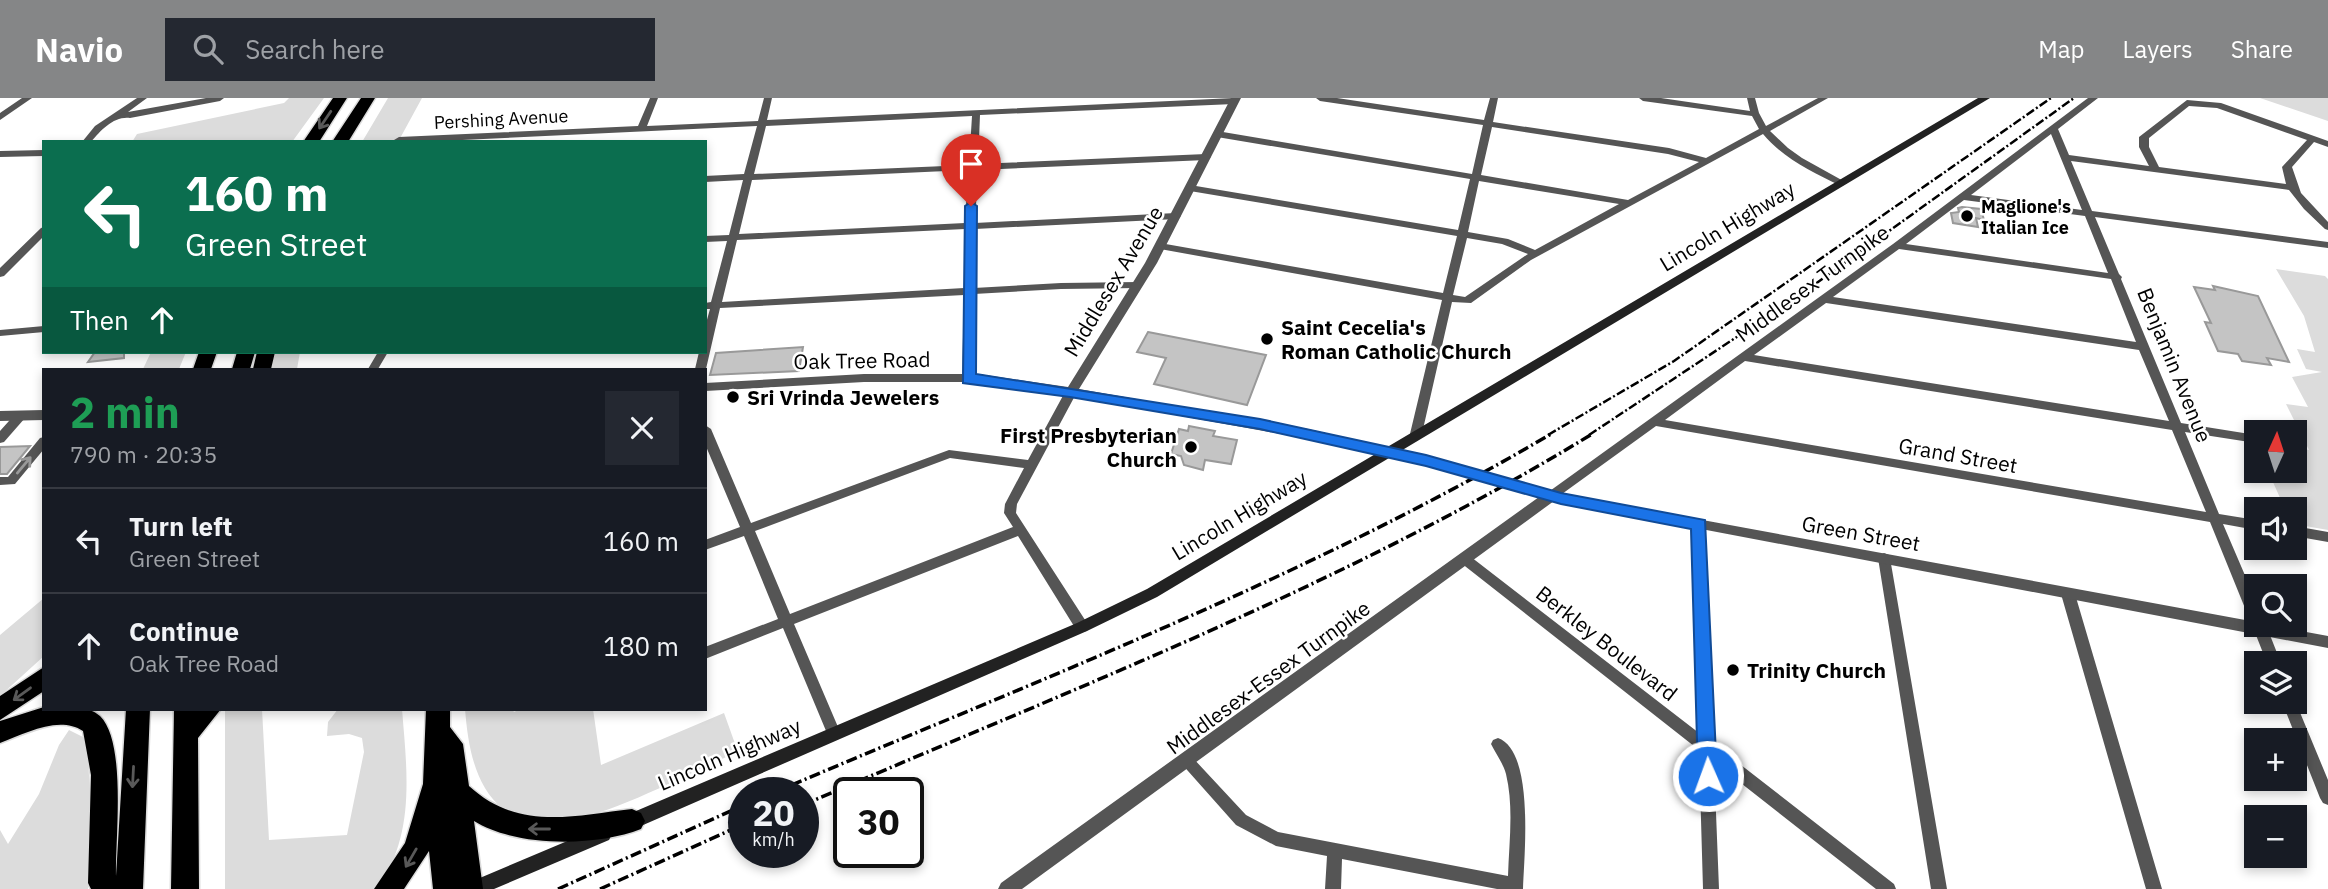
<!DOCTYPE html>
<html lang="en">
<head>
<meta charset="utf-8">
<style>
  body { margin:0; font-family:"IBM Plex Sans",sans-serif; background:#242831; color:#f1f3f6; height:100vh; display:flex; flex-direction:column; font-size:26px; white-space:nowrap }
  * { box-sizing:border-box; margin:0 }
  p { font-size:23px; color:#9ea1a6 }
  .icon { flex:none; width:38px; height:38px; fill:none; stroke:currentColor; stroke-width:2; stroke-linecap:round; stroke-linejoin:round }
  .map { position:relative; flex:1; overflow:hidden }
  .panel { position:absolute; left:42px; top:270px; width:665px; height:343px; display:flex; flex-direction:column; background:#171b24; border-radius:0px; box-shadow:0 4px 10px #0003 }
  .panel>* { flex:none }
  .hud { position:absolute; left:42px; top:42px; width:665px; height:214px; border-radius:0px; box-shadow:0 4px 10px #0003; background:#0b6e4f; color:#fff; overflow:hidden }
  .needle { width:46px; rotate:3deg }
  .buttons { position:absolute; left:2244px; top:322px; display:grid; gap:14px }
  .buttons a { display:grid; place-items:center; width:63px; height:63px; border-radius:0px; background:#171b24; box-shadow:0 4px 10px #0003; font-size:35px }
  .speed { position:absolute; left:728px; top:679px; display:flex; gap:14px; font-size:35px; font-weight:700; text-align:center }
  .speed>* { display:grid; place-content:center; width:91px; height:91px; border-radius:50%; background:#171b24; box-shadow:0 4px 10px #0003; line-height:1 }
  .speed small { font-size:18px; font-weight:400 }
  .speed .limit { border:4px solid #111; border-radius:10px; background:#fff; color:#111 }
  .pin { position:absolute; display:grid; place-items:center; width:60px; height:60px; color:#fff; margin:-72px -30px; border-radius:50% 50% 50% 0; rotate:-45deg; box-shadow:0 0 7px #0007 }
  .pin .icon { rotate:45deg }
  .me { position:absolute; width:77px; margin:-38px; rotate:358deg; stroke-linejoin:round; filter:drop-shadow(0 0 5px #0008) }
  .turn { display:flex; align-items:center; gap:24px; height:147px; padding:0 28px; font-size:32px }
  .turn .icon { width:91px; height:91px; stroke-width:2.5 }
  .turn b { display:block; font-size:49px; line-height:60px }
  .then { display:flex; align-items:center; height:66px; padding:0 28px; background:#0003; gap:14px; font-size:26px }
  .round { display:grid; place-items:center; flex:none; width:74px; height:74px; border-radius:0px; background:#242831 }
  .overview { display:flex; align-items:center; justify-content:space-between; height:119px; padding:0 28px }
  h1 { font-size:42px; font-weight:800; line-height:52px; color:#1e9e55 }
  ul { padding:0; list-style:none }
  li { display:flex; align-items:center; gap:21px; height:105px; padding:0 28px; border-top:2px solid #363941 }
  li div { flex:1 }
  li b { display:block; font-size:26px }
  li em { font-style:normal }
  header { display:flex; align-items:center; gap:42px; box-sizing:border-box; height:98px; padding:0 35px; background:#858687; color:#fff }
  header strong { font-size:33px }
  nav { display:flex; gap:38px; margin-inline-start:auto; font-size:24px }
  .search { width:490px; height:63px; background:#242831; display:flex; align-items:center; gap:18px; box-sizing:border-box; padding:0 24px; border-radius:0px; color:#9ea1a6; font-size:26px }
  .map>svg:first-child { display:block }
  .green { fill:#dcdcdc }
  .building { fill:#c4c4c4; stroke:#999; stroke-width:2 }
  .lines { fill:none; stroke-linecap:round; stroke-linejoin:round }
  .motorway-casing { stroke:#dbdbdb; stroke-width:3 }
  .minor { fill:#555; fill-rule:evenodd }
  .tertiary { fill:#555; fill-rule:evenodd }
  .secondary { fill:#222; fill-rule:evenodd }
  .motorway { fill:#000; fill-rule:evenodd }
  .rail-far1 { stroke:#000; stroke-width:2.5; stroke-dasharray:9 2.5 2 2.5; stroke-linecap:butt }
  .rail { stroke:#000; stroke-width:3.5; stroke-dasharray:11 3.5 2 3.5; stroke-linecap:butt }
  .oneway { stroke:#595959 }
  .oneway2 { stroke:#999 }
  .route { fill:#1a73e8; stroke:#114b97; stroke-width:2 }
  .poi-dot { fill:#000; stroke:#fff; stroke-width:2.5 }
  .labels { text-anchor:middle; dominant-baseline:central; stroke-width:5; stroke-linejoin:round; paint-order:stroke }
  .far-street-label { font-size:18px; fill:#000; stroke:#fff }
  .far-poi-label { font-size:18px; font-weight:bold; fill:#000; stroke:#fff; text-anchor:start }
  .street-label { font-size:21px; fill:#000; stroke:#fff }
  .poi-label { font-size:21px; font-weight:bold; fill:#000; stroke:#fff; text-anchor:start }
</style>
</head>
<body>
<header>
<strong>Navio</strong>
<div class="search"><svg class="icon" aria-label="search" viewBox="0 0 24 24"><circle cx="10" cy="10" r="6"/><path d="M15 15l6 6"/></svg>Search here</div>
<nav><a>Map</a><a>Layers</a><a>Share</a></nav>
</header>
<div class="map">
<svg width="2328" height="791" viewBox="0 0 2328 791">
  <rect width="100%" height="100%" fill="#fff"/>
  <!-- green -->
  <path class="green" d="M289,0H324L292,44H132L137,36L284,5Z
    M388,0H422L398,44H362Z
    M2260,0H2328V23Z
    M2276,171L2325,178L2328,181V432L2294,426V411H2285L2268,373H2294V350L2309,352L2286,306L2308,309L2292,279L2322,274L2306,271L2297,251L2315,254L2304,218Z
    M151,254H186L179,271H143Z
    M273,254H300L297,271H267Z
    M44,500V558L0,598V537Z
    M225,611H262L269,742L347,737L364,654L362,640L349,636L327,638L328,624L338,611H402C407,673 416,739 376,791H225Z
    M465,611H512L514,614L521,611H593L601,667L724,615L738,654C684,677 619,714 560,725C553,726 510,717 504,712C474,688 468,647 465,611Z
    M69,632L87,641L90,696L88,791H0V732L8,746L39,696L59,647Z"/>
  <!-- building -->
  <path class="building" d="M1962,109L1981,111L1984,122L1976,120L1978,129L1953,125L1951,115L1959,114L1958,110Z
    M2213,188L2258,198L2289,264L2267,260L2271,267L2242,263L2238,256L2218,253L2205,224L2211,225L2194,189L2215,192Z
    M1148,234L1266,257L1247,307L1154,286L1166,260L1137,254Z
    M803,249L799,273L710,277L716,255Z
    M95,254H124V260L88,264Z
    M1189,328L1215,333L1213,338L1237,342L1231,366L1205,362L1203,372L1184,367L1181,358L1171,356L1179,331L1188,333Z
    M30,348L7,376H0V349Z"/>
  <g class="lines">
    <!-- motorway casing -->
    <g class="motorway-casing">
      <path id="motorway" d="M333,0H347L319,44H303Z
        M361,0H375L348,44H332Z
        M199,254H217L211,271H193Z
        M237,254H255L250,271H232Z
        M257,254H275L271,271H253Z
        M44,569V593L0,622V598Z
        M44,609C58,618 84,603 100,618C127,644 115,742 116,778L126,611H150L143,791H91L88,785L91,677L83,633C58,617 25,636 0,645V623Z
        M174,611H221L198,640L199,791H171Z
        M426,611H450V629L463,646L469,688C518,733 572,718 632,711L641,715L645,723L641,731C595,749 516,749 474,723L483,791H433L429,753L404,791H374L405,745L423,686Z"/>
    </g>
    <!-- minor -->
    <path class="minor" d="M22,0H32L0,22V15Z
      M137,0H147L128,14L206,0H224L220,3L130,20C114,18 101,32 91,44H82L95,28Z
      M650,0H658L647,28L758,23L764,0H772L767,22L1234,0L1238,3L1234,6L980,17L978,66L1206,56L1211,59L1206,62L978,72L975,125L1176,115L1181,118L1176,121L975,131L974,190L1061,185L1138,184L1143,187L1138,190L1061,191L974,196V282L968,286L962,282L964,197L720,210L706,271H695L699,254H705V229L710,211H705V205L711,204L727,143L705,144V138L729,137L743,82L705,84V78L744,76L757,28L420,44H396L394,42L399,39L638,28ZM972,18L969,67L754,76L766,28ZM968,72L965,125L739,136L752,82ZM965,131L964,190L722,204L737,142Z
      M1316,0H1337L1484,22L1490,0H1498L1493,24L1669,50L1706,60L1759,31L1752,18L1643,3L1639,0H1661L1750,13L1747,0H1755L1759,15L1766,28L1818,0H1828L1770,33L1788,50L1802,60L1847,85L1842,88L1839,87C1812,74 1783,60 1763,36L1531,162L1471,205L1452,204L1421,340L1415,344L1409,340L1442,202L1160,151L1155,148L1160,145L1443,195L1457,138L1190,93L1185,90L1190,87L1458,132L1470,81L1217,39L1213,36L1217,33L1472,76L1483,27L1320,3ZM1492,29L1668,56L1699,64L1628,102L1481,77ZM1479,83L1619,106L1535,152L1508,141L1468,134ZM1467,140L1502,146L1528,156L1465,199L1453,197Z
      M2088,0H2098L2058,31L2069,57L2149,68L2139,49V39L2187,2L2221,5L2328,43V49L2314,44L2292,69L2301,95L2328,124V132L2325,131L2304,111L2289,92L2071,63L2092,113L2328,144V150L2095,119L2119,176L2122,179L2121,181L2181,325L2256,337V345L2185,334L2219,416L2256,422V432L2223,426L2256,503V527H2266L2281,565H2267L2252,527L2254,525L2249,520L2210,424L1656,328L1555,401H1547L1545,398L1547,395L1893,146ZM2189,8L2217,10L2307,42L2282,69L2286,86L2159,69L2149,49V40ZM2051,36L2082,112L1971,97ZM1964,102L2085,118L2108,175L1906,146ZM1899,151L2111,181L2136,244L1833,199ZM1826,205L2139,252L2169,323L1754,257ZM1745,263L2172,332L2206,414L1665,322Z
      M44,52V58L0,59V53Z
      M44,129V138L4,178L0,179V170L41,130Z
      M44,228V234L0,238V232Z
      M378,254H388L378,271H368Z
      M1071,290L1077,294L1017,406L1016,415L1087,525L1089,529L1087,533L1082,534L1077,533L1018,438L794,526L841,636L839,640L834,642L829,640L783,530L705,561V549L778,521L744,438L705,452V442L740,429L705,346V327L711,331L751,425L949,352L1028,362L1065,294ZM950,360L1024,370L1005,406L1004,415L1013,429L790,516L755,433Z
      M21,313L27,317L25,320L4,344L0,345V333L17,314Z
      M44,339V351L15,386L0,387V379H8L40,340Z
      M1699,421L1703,423L1705,426L1714,646L1894,786L1896,791H1876L1714,664L1719,791H1703L1699,652L1461,465L1460,462L1461,459H1471L1699,635L1693,426L1695,423Z
      M2294,428L2328,434V444L2294,438Z
      M1884,455L1889,457L1890,460L1947,791H1931L1878,460L1879,457Z
      M2068,491L2073,492L2075,496L2162,791H2146L2061,496L2063,492Z
      M2294,600L2328,682V707L2323,705L2320,700L2282,604H2294Z
      M1498,640C1535,653 1524,759 1523,791H1497L1342,761L1341,791H1325L1327,758L1276,748L1236,727L1180,664L1182,659L1187,658L1192,659L1246,717L1278,734L1508,778C1509,745 1514,709 1506,676C1503,665 1496,656 1491,646L1493,642Z"/>
    <!-- tertiary -->
    <path class="tertiary" d="M1231,0H1241L1157,165L1079,291L1308,331L1426,358L1572,398L2256,524V527H2269L2328,538V550L1554,403L1022,791H998L1001,785L1539,399L1426,368L1308,341L1071,298L978,284H864L705,293V285L864,276H978L1068,289L1145,165Z
      M44,312V322L0,323V313Z"/>
    <!-- secondary -->
    <path class="secondary" d="M1978,0H1990L1157,499L1087,533L634,731L628,733L622,731L619,725L622,719L1077,525L1147,491Z
      M603,728L609,730L612,736L609,742L494,791H465L468,785Z"/>
    <!-- motorway -->
    <use href="#motorway" class="motorway"/>
    <!-- rail-far1 -->
    <path class="rail-far1" d="M1548,337L1674,263L2051,0
      M1589,337L1800,197L2074,0"/>
    <!-- rail -->
    <path class="rail" d="M773,695C1035,583 1305,481 1551,336
      M803,707C1069,592 1344,488 1592,336
      M558,791L744,707
      M600,791L744,726"/>
  </g>
  <!-- one-way arrows -->
  <defs><path id="oneway-shaft" d="M-6 0H5M1.5-3L5.5 0L1.5 3" fill="none" stroke-width="1.6" stroke-linecap="round" stroke-linejoin="round" transform="scale(1.75)"/></defs>
  <g class="oneway">
    <use href="#oneway-shaft" transform="translate(325 22) rotate(124)"/>
    <use href="#oneway-shaft" transform="translate(22 596) rotate(144)"/>
    <use href="#oneway-shaft" transform="translate(133 679) rotate(93)"/>
    <use href="#oneway-shaft" transform="translate(539 731) rotate(-180)"/>
    <use href="#oneway-shaft" transform="translate(411 760) rotate(120)"/>
  </g>
  <use class="oneway2" href="#oneway-shaft" transform="translate(24 367) rotate(-50)"/>
  <!-- route -->
  <path class="route" d="M971,104L977,108L976,276L1260,321L1426,357L1561,395L1705,422L1717,678L1715,684L1708,686L1701,684L1698,678L1691,431L1561,406L1426,368L1260,331L1070,299L963,285L965,108Z"/>
  <!-- markers -->
  <g class="poi-dot">
    <circle cx="1967" cy="118" r="7"/>
    <circle cx="1267" cy="241" r="7"/>
    <circle cx="733" cy="299" r="7"/>
    <circle cx="1191" cy="349" r="7"/>
    <circle cx="1733" cy="572" r="7"/>
  </g>
  <g class="labels">
    <!-- far-street labels -->
    <g class="far-street-label">
      <text transform="translate(501 21) rotate(-3)">Pershing Avenue</text>
    </g>
    <!-- far-poi labels -->
    <g class="far-poi-label">
      <text x="1981" y="108">Maglione's<tspan x="1981" dy="21">Italian Ice</tspan></text>
    </g>
    <!-- street labels -->
    <g class="street-label">
      <text transform="translate(1727 128) rotate(-31)">Lincoln Highway</text>
      <text transform="translate(1113 183) rotate(-59)">Middlesex Avenue</text>
      <text transform="translate(1812 185) rotate(-36)">Middlesex Turnpike</text>
      <text transform="translate(862 262) rotate(-1)">Oak Tree Road</text>
      <text transform="translate(2175 267) rotate(68)">Benjamin Avenue</text>
      <text transform="translate(1958 357) rotate(10)">Grand Street</text>
      <text transform="translate(1239 417) rotate(-31)">Lincoln Highway</text>
      <text transform="translate(1861 435) rotate(10)">Green Street</text>
      <text transform="translate(1607 545) rotate(38)">Berkley Boulevard</text>
      <text transform="translate(1268 579) rotate(-36)">Middlesex-Essex Turnpike</text>
      <text transform="translate(729 656) rotate(-23)">Lincoln Highway</text>
    </g>
    <!-- poi labels -->
    <g class="poi-label">
      <text x="1281" y="229">Saint Cecelia's<tspan x="1281" dy="24">Roman Catholic Church</tspan></text>
      <text x="747" y="299">Sri Vrinda Jewelers</text>
      <text x="1177" y="337" text-anchor="end">First Presbyterian<tspan x="1177" dy="24">Church</tspan></text>
      <text x="1747" y="572">Trinity Church</text>
    </g>
  </g>
</svg>
<div class="buttons">
<a><svg class="needle" viewBox="-14 -14 28 28"><path d="M0-13l5 13h-10z" fill="#e53935"/><path d="M0 13l5-13h-10z" fill="#9ea1a6"/></svg></a>
<a><svg class="icon" aria-label="sound" viewBox="0 0 24 24"><path d="M4 9h4l5-4v14l-5-4H4zM17 9q2 3 0 6"/></svg></a>
<a><svg class="icon" aria-label="search" viewBox="0 0 24 24"><circle cx="10" cy="10" r="6"/><path d="M15 15l6 6"/></svg></a>
<a><svg class="icon" aria-label="layers" viewBox="0 0 24 24"><path d="M12 4l9 5-9 5-9-5zM3 14l9 5 9-5"/></svg></a>
<a>+</a>
<a>−</a>
</div>
<div class="speed"><div>20<small>km/h</small></div><div class="limit">30</div></div>
<div class="pin" style="left:971px;top:108px;background:#d93025"><svg class="icon" aria-label="arrive" viewBox="0 0 24 24"><path d="M6 21V4h12l-3 4 3 4H6"/></svg></div>
<svg class="me" style="left:1708px;top:678px" viewBox="-20 -20 40 40"><circle r="17" fill="#1a73e8" stroke="#fff" stroke-width="3"/><path d="M0-11L8 9 0 5-8 9z" fill="#fff"/></svg>
<div class="hud">
<div class="turn"><svg class="icon" aria-label="left" viewBox="0 0 24 24"><path d="M17 20v-9H6M10 6l-5 5 5 5"/></svg><div><b>160 m</b>Green Street</div></div>
<div class="then">Then<svg class="icon" aria-label="ahead" viewBox="0 0 24 24"><path d="M12 20V5M6 11l6-6 6 6"/></svg></div>
</div>
<section class="panel">
<div class="overview"><div><h1>2 min</h1><p>790 m · 20:35</p></div><a class="round"><svg class="icon" aria-label="close" viewBox="0 0 24 24"><path d="M6 6l12 12M18 6L6 18"/></svg></a></div>
<ul>
<li><svg class="icon" aria-label="left" viewBox="0 0 24 24"><path d="M17 20v-9H6M10 6l-5 5 5 5"/></svg><div><b>Turn left</b><p>Green Street</p></div><em>160 m</em></li>
<li><svg class="icon" aria-label="ahead" viewBox="0 0 24 24"><path d="M12 20V5M6 11l6-6 6 6"/></svg><div><b>Continue</b><p>Oak Tree Road</p></div><em>180 m</em></li>
</ul>
</section>
</div>
</body>
</html>
